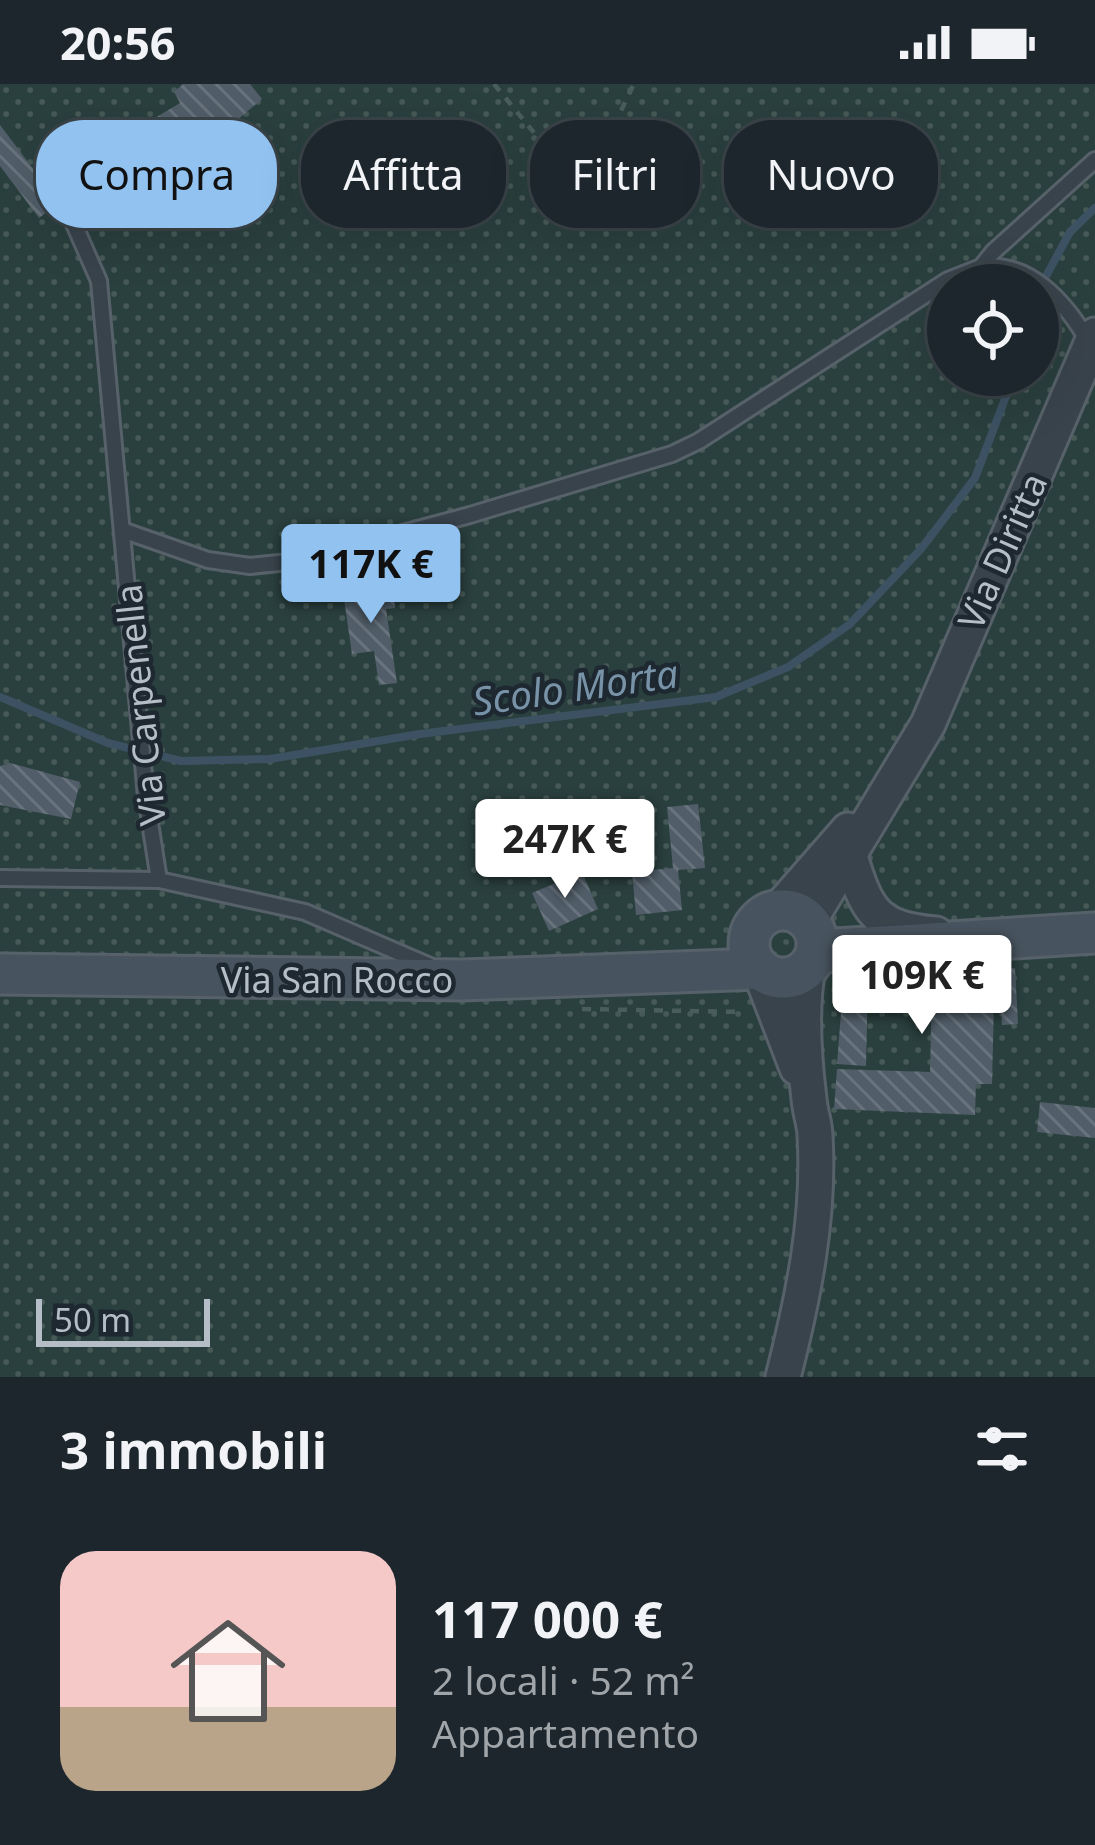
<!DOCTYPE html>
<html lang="it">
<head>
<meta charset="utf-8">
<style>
	:root { --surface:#1c262c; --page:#252e34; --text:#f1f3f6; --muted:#a0a5a9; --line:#3a4348; --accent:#91c2f0 }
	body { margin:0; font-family:"Noto Sans",sans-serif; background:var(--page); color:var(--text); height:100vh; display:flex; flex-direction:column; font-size:45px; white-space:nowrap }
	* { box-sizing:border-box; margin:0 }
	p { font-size:39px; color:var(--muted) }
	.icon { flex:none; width:66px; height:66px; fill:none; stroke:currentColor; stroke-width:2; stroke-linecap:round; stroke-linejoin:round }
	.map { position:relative; height:1293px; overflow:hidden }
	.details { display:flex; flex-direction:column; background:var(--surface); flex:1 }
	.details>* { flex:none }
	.hud { position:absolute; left:36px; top:36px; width:1023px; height:108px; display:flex; gap:24px }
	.buttons { position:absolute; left:927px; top:180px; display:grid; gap:24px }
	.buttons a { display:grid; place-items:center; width:132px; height:132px; border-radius:50%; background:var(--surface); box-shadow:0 12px 48px #0002,0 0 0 3px var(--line); font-size:60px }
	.scale { position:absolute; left:36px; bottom:30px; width:174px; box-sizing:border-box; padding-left:12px; border:6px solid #b5bec7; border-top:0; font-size:33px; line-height:42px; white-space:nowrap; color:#b5bec7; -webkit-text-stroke:9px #1e2831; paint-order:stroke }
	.price { position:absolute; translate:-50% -102px; padding:0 27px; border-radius:12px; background:#fff; color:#222; font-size:39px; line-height:78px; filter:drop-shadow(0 3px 6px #0008) }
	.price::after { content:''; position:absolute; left:50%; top:72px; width:36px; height:27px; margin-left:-18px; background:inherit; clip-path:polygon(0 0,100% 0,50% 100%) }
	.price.active { background:var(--accent); color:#111 }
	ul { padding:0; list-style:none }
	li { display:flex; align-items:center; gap:36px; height:300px; padding:0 60px }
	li+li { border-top:3px solid var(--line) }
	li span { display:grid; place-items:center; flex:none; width:336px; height:240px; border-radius:36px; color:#555 }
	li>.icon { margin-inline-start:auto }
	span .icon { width:144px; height:144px; fill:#fffc; stroke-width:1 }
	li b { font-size:51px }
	h2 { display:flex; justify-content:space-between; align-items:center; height:144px; padding:0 60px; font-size:51px }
	.tag { padding:0 42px; border-radius:48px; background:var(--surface); box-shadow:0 12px 48px #0002,0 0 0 3px var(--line); font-size:42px; line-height:108px }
	.tag.active { background:var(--accent); color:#111 }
	.status { display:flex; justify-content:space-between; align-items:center; height:84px; padding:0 60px; background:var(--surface); direction:ltr }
	.status svg { height:33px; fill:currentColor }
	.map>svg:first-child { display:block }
</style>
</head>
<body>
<div class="status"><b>20:56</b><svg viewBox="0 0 49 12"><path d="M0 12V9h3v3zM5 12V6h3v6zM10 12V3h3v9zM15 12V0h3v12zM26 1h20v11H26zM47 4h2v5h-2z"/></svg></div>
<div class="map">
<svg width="1095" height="1293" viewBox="0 0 1095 1293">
	<defs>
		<pattern id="park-dots" width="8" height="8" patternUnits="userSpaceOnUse" patternTransform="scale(3)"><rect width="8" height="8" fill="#2a403e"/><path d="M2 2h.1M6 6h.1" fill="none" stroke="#475a58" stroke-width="1.8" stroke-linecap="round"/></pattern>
		<pattern id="building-back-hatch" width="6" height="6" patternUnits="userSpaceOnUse" patternTransform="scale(3)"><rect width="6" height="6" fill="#515e69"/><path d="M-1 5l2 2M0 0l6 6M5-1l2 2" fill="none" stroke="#68737d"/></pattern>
	</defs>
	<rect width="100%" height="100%" fill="#25323b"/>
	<path fill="url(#park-dots)" fill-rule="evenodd" d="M0,0h1095v1293h-1095zM948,201h90v90h-90z"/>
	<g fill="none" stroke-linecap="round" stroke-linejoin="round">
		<g stroke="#3c5263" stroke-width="8">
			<path d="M1038,207l32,-59 25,-24"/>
			<path d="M0,613l108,46 73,18 89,-2 150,-25 296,-37 72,-30 62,-43 71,-75 54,-71 39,-103"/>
		</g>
	</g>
	<g fill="url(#building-back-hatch)">
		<path d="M183,0h67l12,15 -53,45 -3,-5 -134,61 -15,-46 58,-25 5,10 60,-36 -6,-11z"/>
		<path d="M0,41l59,78 -20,15 -39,-52z"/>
		<path d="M362,498l2,9 29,-4 2,21 -9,1 11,74 -18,2 -5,-34 -22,3 -10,-69z"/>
		<path d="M10,679l70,19 -9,37 -71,-14v-39z"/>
		<path d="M627,718l8,58 -34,4 -4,-28 -42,6 -4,-30z"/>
		<path d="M698,720l7,64 -27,2 4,40 -46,5 -4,-43 41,-4 -6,-61z"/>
		<path d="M582,788l16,37 -49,22 -17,-38z"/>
		<path d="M995,873l-3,127h-16l-1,31 -141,-6 3,-40 93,3 2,-87 -64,-1 -2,82 -29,-2 8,-102z"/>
		<path d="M1015,884l3,56 -16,1 -3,-55z"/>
		<path d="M1040,1018l55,6v30l-58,-6z"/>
	</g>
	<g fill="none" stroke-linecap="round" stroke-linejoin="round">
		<defs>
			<g id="service">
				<path d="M49,83l50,114 47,516 13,83"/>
				<path d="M981,183c49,-6 85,36 107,74"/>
				<path d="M122,446l86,30 42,6 48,-5 172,-46 202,-61 27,-13 249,-161 33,-13 12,-15 102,-92"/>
				<path d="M0,794l159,2 146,32 125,54"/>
			</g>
			<g id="tertiary">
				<path d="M850,772c17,56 26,73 86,78"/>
				<path d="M778,826l70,-80"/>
				<path d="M809,837l119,-197 167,-389"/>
				<path d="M759,885l38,99"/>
				<path d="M783,1293c20,-78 37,-160 32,-241 0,-12 -5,-24 -6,-37 -5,-41 -9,-90 -1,-130"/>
			</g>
			<g id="secondary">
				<circle cx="783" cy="860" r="34"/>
				<path d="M816,872l19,-7 260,-16"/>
				<path d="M0,890l462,6 297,-11"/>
			</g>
		</defs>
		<use href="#service" stroke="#57616a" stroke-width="20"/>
		<use href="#tertiary" stroke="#57616a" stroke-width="39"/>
		<use href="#secondary" stroke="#57616a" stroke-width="45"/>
		<g stroke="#495d5c" stroke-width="4.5" stroke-dasharray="9 9" stroke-linecap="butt">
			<path d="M494,0l55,67c60,12 61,-22 85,-67"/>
			<path d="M582,925l162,3"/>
		</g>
		<use href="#service" stroke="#39434c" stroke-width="14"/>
		<use href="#tertiary" stroke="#39434c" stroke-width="33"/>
		<use href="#secondary" stroke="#47535e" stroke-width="39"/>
	</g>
	<g text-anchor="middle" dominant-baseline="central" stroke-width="9" stroke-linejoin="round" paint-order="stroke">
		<g font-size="36" fill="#b5bec7" stroke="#1e2831">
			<text transform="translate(1002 467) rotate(-66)">Via Diritta</text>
			<text transform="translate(140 621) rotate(-96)">Via Carpenella</text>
			<text x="337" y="895">Via San Rocco</text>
		</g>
		<g font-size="39" font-style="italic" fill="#7893a8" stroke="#1e2831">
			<text transform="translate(575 602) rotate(-8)">Scolo Morta</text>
		</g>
	</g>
</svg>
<div class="buttons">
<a><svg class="icon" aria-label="locate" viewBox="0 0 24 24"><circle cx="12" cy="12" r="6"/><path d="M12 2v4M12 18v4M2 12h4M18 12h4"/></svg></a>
</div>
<div class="scale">50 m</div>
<b class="price active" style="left:371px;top:542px">117K €</b>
<b class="price" style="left:565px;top:817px">247K €</b>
<b class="price" style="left:922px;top:953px">109K €</b>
<div class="hud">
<a class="tag active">Compra</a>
<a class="tag">Affitta</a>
<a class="tag">Filtri</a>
<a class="tag">Nuovo</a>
</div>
</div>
<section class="details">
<h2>3 immobili<svg class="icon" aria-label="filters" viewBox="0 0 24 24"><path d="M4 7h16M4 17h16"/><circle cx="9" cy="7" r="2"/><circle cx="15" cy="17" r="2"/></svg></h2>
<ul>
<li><span style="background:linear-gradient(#f6c9c9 65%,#b9a48a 0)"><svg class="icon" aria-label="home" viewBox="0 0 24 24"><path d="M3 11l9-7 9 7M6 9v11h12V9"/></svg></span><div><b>117 000 €</b><p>2 locali · 52 m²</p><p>Appartamento</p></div></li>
</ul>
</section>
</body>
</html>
